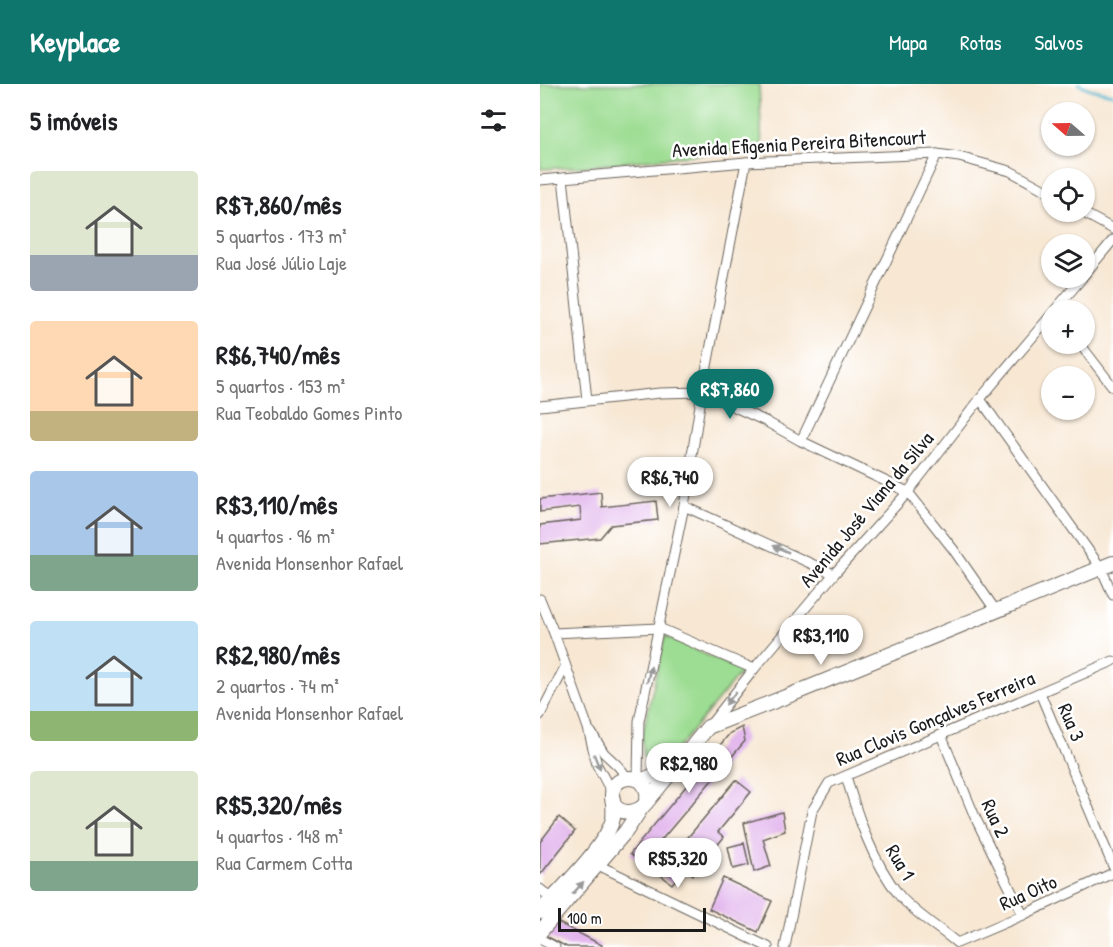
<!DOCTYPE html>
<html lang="pt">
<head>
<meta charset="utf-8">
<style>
	:root { --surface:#fff; --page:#f2f2f2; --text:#202124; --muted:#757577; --accent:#0f766e }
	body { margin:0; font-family:"Patrick Hand",sans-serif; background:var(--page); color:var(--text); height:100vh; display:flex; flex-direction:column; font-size:22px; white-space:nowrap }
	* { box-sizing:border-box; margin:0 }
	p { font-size:20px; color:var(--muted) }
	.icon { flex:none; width:33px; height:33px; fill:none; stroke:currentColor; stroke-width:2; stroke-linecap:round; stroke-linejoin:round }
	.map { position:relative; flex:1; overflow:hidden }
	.drawer { display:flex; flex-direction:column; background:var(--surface); width:540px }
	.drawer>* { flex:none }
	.needle { width:39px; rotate:290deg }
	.fabs { position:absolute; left:501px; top:18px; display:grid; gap:12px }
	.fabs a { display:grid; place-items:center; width:54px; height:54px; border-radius:50%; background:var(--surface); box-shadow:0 2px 4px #0004; font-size:30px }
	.scale { position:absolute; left:18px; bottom:15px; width:148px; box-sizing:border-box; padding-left:6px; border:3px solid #1c1c1c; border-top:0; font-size:16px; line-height:21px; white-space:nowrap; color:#1c1c1c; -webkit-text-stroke:4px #fff; paint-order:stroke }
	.price { position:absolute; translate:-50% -51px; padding:0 14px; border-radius:21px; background:#fff; color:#222; font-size:20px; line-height:39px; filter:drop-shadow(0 2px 3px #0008) }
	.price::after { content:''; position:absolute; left:50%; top:36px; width:18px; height:14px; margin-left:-9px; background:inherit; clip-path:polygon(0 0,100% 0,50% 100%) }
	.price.active { background:var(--accent); color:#fff }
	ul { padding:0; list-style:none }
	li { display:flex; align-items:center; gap:18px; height:150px; padding:0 30px }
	li span { display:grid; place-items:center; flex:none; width:168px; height:120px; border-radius:6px; color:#555 }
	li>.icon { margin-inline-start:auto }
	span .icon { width:72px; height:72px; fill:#fffc; stroke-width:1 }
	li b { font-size:26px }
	h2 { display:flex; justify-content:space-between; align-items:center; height:72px; padding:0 30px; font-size:26px }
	header { display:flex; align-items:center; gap:36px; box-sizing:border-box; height:84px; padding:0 30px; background:var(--accent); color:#fff }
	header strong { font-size:28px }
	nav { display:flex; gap:33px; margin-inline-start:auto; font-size:21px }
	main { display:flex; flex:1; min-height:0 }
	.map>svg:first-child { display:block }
</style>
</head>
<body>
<header>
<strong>Keyplace</strong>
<nav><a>Mapa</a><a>Rotas</a><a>Salvos</a></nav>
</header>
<main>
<section class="drawer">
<h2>5 imóveis<svg class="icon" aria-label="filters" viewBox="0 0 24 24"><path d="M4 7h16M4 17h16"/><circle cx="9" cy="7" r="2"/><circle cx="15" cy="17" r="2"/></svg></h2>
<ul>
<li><span style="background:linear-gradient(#dfe7d0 70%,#9aa5b1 0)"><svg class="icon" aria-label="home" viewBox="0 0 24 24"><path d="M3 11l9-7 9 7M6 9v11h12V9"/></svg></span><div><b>R$7,860/mês</b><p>5 quartos · 173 m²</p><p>Rua José Júlio Laje</p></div></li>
<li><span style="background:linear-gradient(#ffd9b3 75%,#c2b280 0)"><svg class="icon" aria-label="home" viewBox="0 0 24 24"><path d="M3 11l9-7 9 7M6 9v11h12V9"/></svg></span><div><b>R$6,740/mês</b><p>5 quartos · 153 m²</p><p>Rua Teobaldo Gomes Pinto</p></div></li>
<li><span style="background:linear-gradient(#a9c7e8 70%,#7fa58c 0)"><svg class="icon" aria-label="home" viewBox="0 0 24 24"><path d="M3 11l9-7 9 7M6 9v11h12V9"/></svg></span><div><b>R$3,110/mês</b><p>4 quartos · 96 m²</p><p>Avenida Monsenhor Rafael</p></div></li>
<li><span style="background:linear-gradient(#bfe0f5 75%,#8fb573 0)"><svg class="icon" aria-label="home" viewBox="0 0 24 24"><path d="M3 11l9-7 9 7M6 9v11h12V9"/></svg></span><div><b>R$2,980/mês</b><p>2 quartos · 74 m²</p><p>Avenida Monsenhor Rafael</p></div></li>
<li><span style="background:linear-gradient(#dfe7d0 75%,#7fa58c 0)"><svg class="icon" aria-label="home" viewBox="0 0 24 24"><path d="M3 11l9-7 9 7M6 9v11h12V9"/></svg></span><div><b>R$5,320/mês</b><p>4 quartos · 148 m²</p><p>Rua Carmem Cotta</p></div></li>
</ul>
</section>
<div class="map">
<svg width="573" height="863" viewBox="0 0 573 863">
	<rect width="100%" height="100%" fill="#fff"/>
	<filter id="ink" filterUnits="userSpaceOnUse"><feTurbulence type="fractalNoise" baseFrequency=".0167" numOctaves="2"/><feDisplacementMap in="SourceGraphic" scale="12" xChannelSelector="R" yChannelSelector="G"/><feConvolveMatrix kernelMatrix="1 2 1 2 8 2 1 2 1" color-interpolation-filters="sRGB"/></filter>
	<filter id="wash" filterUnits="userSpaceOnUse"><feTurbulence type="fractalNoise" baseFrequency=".008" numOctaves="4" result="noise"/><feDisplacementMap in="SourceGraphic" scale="24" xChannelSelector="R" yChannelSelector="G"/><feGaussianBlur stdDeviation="1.35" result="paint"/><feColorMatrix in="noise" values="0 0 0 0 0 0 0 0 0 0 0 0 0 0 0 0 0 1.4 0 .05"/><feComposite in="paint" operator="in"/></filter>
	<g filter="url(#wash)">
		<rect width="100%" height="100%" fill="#f7e7d3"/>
		<g fill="#9ddd93" stroke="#5c7c58" stroke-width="1.5">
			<path d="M0,0h219l3,64 -183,19 -39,2z"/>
			<path d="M125,552l77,35 -74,89 -10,6 -10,-1 -5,-10 -1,-19z"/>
		</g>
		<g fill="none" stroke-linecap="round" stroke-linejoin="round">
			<path stroke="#50b4cf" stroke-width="3" d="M539,0l11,5 23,5"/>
		</g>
		<g id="blocks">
			<g fill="#dfadeb">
				<path d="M61,408l1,15 54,-6 2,19 -47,5 -11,13 -60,6v-19l41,-5 -1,-13 -40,5v-13z"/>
				<path d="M202,643l3,14 -103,122 -12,-9 100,-121z"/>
				<path d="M196,696l15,12 -33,40 6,5 -31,38 -8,-7 -13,16 -14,-11z"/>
				<path d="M242,728l3,19 -22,8 8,27 -17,6 -10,-49z"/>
				<path d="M19,733l16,14 -35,44v-33z"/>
				<path d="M204,759l5,22 -16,4 -5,-22z"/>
				<path d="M183,794l49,23 -14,31 -49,-23z"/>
				<path d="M15,837l47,24 -1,2h-34l-21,-11z"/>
			</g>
		</g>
	</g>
	<g filter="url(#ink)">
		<use href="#blocks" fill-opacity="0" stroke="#69635c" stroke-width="1.5"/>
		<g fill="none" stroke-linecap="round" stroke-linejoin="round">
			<defs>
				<g id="minor">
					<path d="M23,94l24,222"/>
					<path d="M0,96l206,-18 191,-8 22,3 51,14 42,23"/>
					<path d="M542,128l31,17"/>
					<path d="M544,191l29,-35"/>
					<path d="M515,226l27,-32"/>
					<path d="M540,260l33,43"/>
					<path d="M440,315l121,169 12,27"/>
					<path d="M0,322l120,-13 42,-1 63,29 36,20 107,51 45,57 43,62"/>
					<path d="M261,357l136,-287"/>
					<path d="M144,422l150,68"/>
					<path d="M0,515l14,34 34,95 9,37 15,28"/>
					<path d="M14,549l105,-5 95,41"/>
					<path d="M500,609l73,173"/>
					<path d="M0,631l25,-48"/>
					<path d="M170,641l44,-56 80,-95 74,-82 72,-93 72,-85"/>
					<path d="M51,648l13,21 14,13 9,11"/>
					<path d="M401,651l34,82 48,98"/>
					<path d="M306,692c12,42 26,84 53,119 15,18 40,33 58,48l66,-28 90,-42"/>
					<path d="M98,695l1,-58 45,-215 18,-114 44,-230"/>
					<path d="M58,781l170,82"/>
					<path d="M0,805l12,10"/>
					<path d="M0,855l15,8"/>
					<path d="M245,863l27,-136 17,-28 284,-122"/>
				</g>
				<g id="secondary">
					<path d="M101,697c25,30 -31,45 -29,13 2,-16 18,-19 29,-13l29,-13"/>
					<path d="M106,719l62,-76 85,-33 320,-131"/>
					<path d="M0,828c19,-21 68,-68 73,-94 1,-6 0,-13 0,-19"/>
					<path d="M0,848l86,-101 14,-21"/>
				</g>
			</defs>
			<use href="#minor" stroke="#69635c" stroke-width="11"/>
			<use href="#secondary" stroke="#69635c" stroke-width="16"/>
			<use href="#minor" stroke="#fff" stroke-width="9"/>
			<use href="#secondary" stroke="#fff" stroke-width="14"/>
		</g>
		<defs><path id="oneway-solid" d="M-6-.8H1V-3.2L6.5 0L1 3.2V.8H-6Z" transform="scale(1.5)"/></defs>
		<g fill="#999">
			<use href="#oneway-solid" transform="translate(241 465) rotate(-156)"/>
			<use href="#oneway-solid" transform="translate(109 590) rotate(-78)"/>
			<use href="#oneway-solid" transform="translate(191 614) rotate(128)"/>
			<use href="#oneway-solid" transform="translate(57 678) rotate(68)"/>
			<use href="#oneway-solid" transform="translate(38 804) rotate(-49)"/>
		</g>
	</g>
	<g text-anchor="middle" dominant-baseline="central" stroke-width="5" stroke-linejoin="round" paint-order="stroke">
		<g font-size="20" fill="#1c1c1c" stroke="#fff">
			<text transform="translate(259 59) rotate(-3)">Avenida Efigenia Pereira Bitencourt</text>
			<text transform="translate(326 425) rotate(-50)">Avenida José Viana da Silva</text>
			<text transform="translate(395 634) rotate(-23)">Rua Clovis Gonçalves Ferreira</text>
			<text transform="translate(532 638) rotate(67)">Rua 3</text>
			<text transform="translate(456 734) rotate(65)">Rua 2</text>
			<text transform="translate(361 778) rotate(59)">Rua 1</text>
			<text transform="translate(488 808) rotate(-24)">Rua Oito</text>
		</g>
	</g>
</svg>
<div class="fabs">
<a><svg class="needle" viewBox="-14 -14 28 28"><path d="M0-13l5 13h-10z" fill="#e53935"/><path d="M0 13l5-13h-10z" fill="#757577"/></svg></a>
<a><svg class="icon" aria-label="locate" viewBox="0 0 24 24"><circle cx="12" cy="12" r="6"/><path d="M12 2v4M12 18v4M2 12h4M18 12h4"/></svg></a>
<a><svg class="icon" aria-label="layers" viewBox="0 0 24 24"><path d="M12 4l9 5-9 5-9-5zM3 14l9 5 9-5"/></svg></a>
<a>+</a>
<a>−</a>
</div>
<div class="scale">100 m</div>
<b class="price active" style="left:190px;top:336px">R$7,860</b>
<b class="price" style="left:130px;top:424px">R$6,740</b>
<b class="price" style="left:281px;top:582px">R$3,110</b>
<b class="price" style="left:149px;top:710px">R$2,980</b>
<b class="price" style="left:138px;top:805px">R$5,320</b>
</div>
</main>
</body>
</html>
